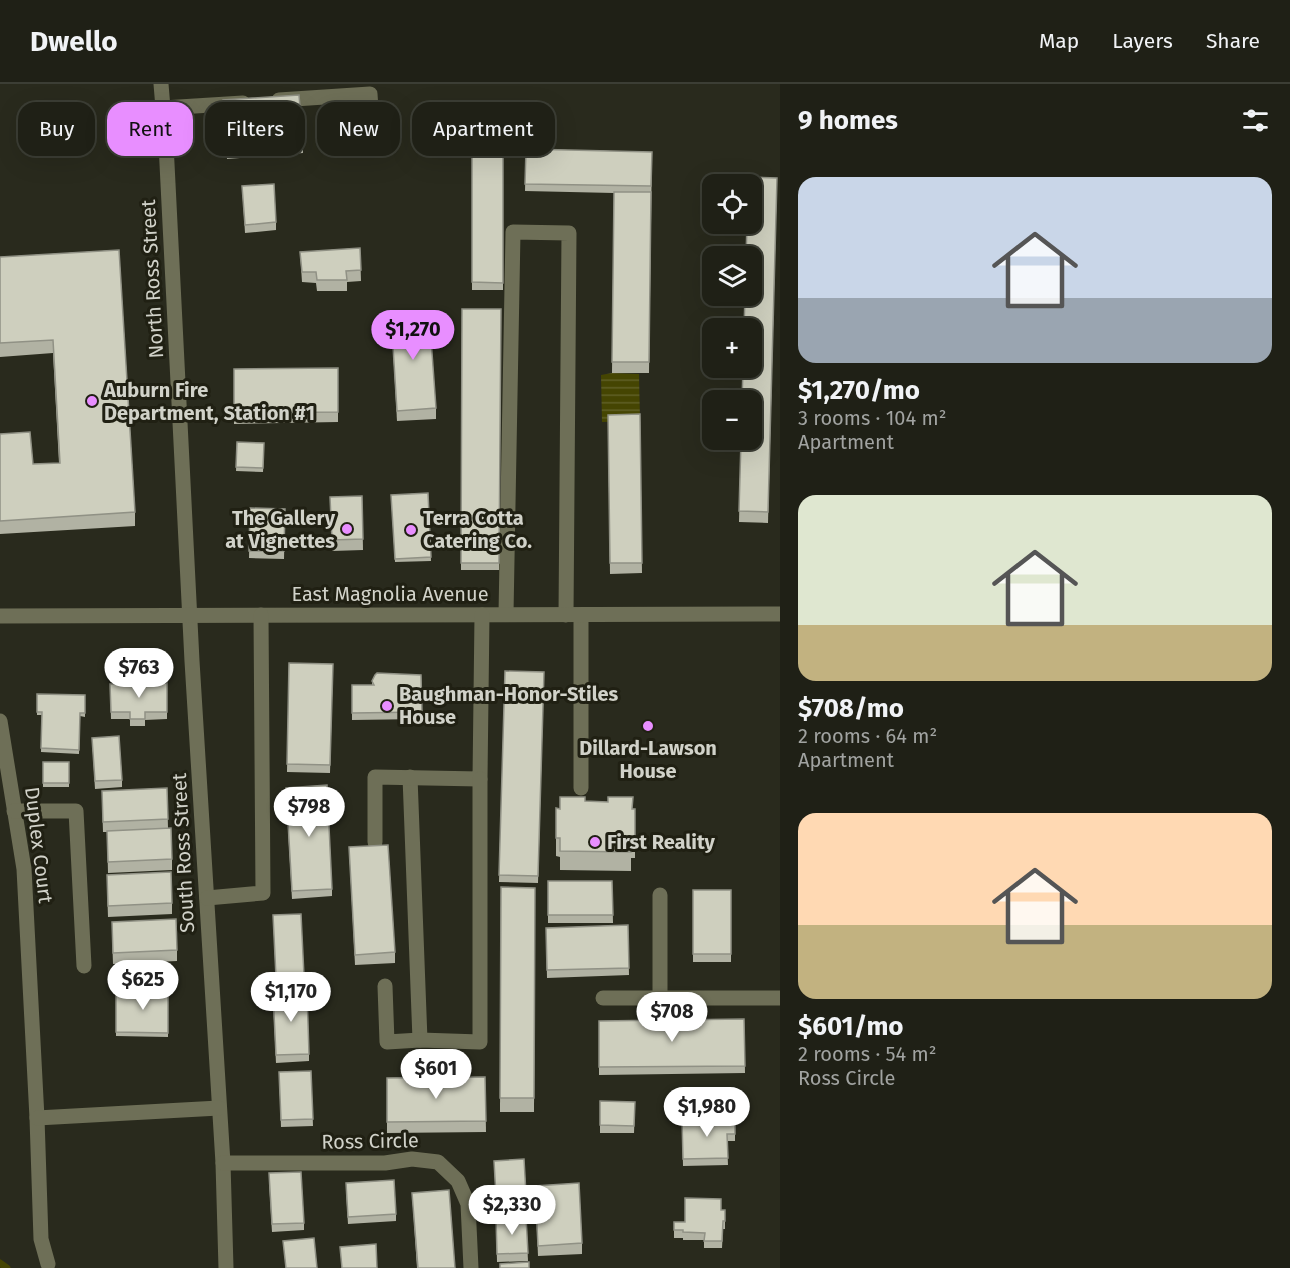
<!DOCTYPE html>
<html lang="en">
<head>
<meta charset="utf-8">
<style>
	:root { --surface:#1f2016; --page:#2c2d23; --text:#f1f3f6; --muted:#a1a3a1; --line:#3c3e35; --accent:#e88eff }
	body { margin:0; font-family:"Fira Sans",sans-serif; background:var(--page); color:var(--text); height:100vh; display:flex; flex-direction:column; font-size:22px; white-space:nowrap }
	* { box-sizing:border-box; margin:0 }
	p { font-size:20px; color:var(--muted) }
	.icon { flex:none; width:33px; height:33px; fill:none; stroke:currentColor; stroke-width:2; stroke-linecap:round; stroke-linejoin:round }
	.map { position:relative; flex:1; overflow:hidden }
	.details { display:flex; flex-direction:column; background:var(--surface); width:510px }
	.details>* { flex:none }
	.hud { position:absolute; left:18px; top:18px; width:570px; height:54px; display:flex; gap:12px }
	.tools { position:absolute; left:702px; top:90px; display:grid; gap:12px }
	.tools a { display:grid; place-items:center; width:60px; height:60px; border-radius:12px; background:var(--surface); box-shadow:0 6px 24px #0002,0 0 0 2px var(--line); font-size:30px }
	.price { position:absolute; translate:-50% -51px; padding:0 14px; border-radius:21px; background:#fff; color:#222; font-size:20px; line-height:39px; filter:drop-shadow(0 2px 3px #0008) }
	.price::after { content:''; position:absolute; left:50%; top:36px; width:18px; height:14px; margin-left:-9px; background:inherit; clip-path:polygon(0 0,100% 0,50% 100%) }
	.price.current { background:var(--accent); color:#111 }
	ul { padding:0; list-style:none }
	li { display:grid; align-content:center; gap:12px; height:318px; padding:0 18px }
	li span { display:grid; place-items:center; height:186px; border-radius:18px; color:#555 }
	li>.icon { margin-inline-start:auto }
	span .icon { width:108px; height:108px; fill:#fffc; stroke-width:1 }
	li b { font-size:26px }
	h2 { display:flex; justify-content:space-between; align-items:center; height:72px; padding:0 18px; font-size:26px }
	.chip { padding:0 21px; border-radius:18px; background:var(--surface); box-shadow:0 6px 24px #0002,0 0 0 2px var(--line); font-size:21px; line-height:54px }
	.chip.current { background:var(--accent); color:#111 }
	header { display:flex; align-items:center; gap:36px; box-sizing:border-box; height:84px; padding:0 30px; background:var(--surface); border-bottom:2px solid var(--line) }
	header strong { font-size:28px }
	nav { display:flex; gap:33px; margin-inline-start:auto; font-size:21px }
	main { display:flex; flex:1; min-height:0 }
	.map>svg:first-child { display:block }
</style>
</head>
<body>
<header>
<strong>Dwello</strong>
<nav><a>Map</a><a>Layers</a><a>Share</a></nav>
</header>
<main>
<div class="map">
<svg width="780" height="1184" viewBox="0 0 780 1184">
	<defs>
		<pattern id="water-rules" width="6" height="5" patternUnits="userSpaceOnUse" patternTransform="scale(1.5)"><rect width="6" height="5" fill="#454502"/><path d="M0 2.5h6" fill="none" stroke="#5f5f26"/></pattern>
	</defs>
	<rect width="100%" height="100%" fill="#292a1d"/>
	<path fill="url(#water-rules)" d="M612,289l27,1 1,47 -38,1 -1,-47z"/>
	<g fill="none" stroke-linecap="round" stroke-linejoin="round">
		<path stroke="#454502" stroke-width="7" d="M0,1179l7,5"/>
		<g stroke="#6e6f57" stroke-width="15">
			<path d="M161,0l5,60 26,517 31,502 3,105"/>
			<path d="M279,16l91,-6 2,29"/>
			<path d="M163,24l80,-5"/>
			<path d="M506,530l7,-382 56,1 -3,382"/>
			<path d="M581,531v173"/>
			<path d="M0,532l780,-2"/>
			<path d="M0,637l24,148 13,249 4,121 7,25"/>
			<path d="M410,693l10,263"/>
			<path d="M14,727h62l8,155"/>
			<path d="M375,758v-65l105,2 2,-164"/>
			<path d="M207,814l56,-5 -2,-278"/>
			<path d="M385,902l2,56 33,-2 60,2v-263"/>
			<path d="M603,914h177"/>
			<path d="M660,914v-103"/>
			<path d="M37,1034l182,-10"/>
			<path d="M223,1079h162l27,-4 26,3 20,19 10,23 3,64"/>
		</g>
	</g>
	<g fill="#b1b2a3">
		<path d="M223,16l80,42v11l-76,6z"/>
		<path d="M526,65l126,3 -3,221h-37l2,-180 -89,-2z"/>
		<rect x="472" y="71" width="31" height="135"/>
		<path d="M777,94l-9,345 -29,-1 2,-82z"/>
		<path d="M242,102l34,36v8l-31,3z"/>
		<path d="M360,164l1,33 -14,1v9h-30l-1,-8 -14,-1 -2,-30z"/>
		<path d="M119,166l16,262v14l-135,8v-100l33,30 26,-1 -6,-110 -53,4v-100z"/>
		<path d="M462,225h39l-2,261h-38z"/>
		<path d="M391,230l45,94v11l-39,2z"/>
		<path d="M338,284v54l-104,2v-55z"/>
		<path d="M640,330l2,159 -32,1 -2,-159z"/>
		<path d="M237,358l27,1 -1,29 -27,-1z"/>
		<path d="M428,409l3,68 -36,1 -4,-67z"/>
		<path d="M362,412l1,54 -31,1 -2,-54z"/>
		<path d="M250,424l35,1 -1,50 -35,-1z"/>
		<path d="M289,579l44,1 -3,109 -43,-1z"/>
		<path d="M505,587l39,1 -6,211 -39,-1z"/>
		<path d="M421,591l1,44 -70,1v-35h20v-4z"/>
		<path d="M167,599v36l-22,1v6h-15v-7h-19l-1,-35z"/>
		<path d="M37,610l48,1v22l-5,-1 -1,38 -38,-2 1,-37h-5z"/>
		<path d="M92,654l30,42v7l-27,2z"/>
		<rect x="43" y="678" width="26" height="25"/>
		<path d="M167,704l1,40 4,31v11l-64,3 -1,-41h-4l-1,-31z"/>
		<path d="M286,711l46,94v7l-40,3z"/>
		<path d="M585,717l50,8v49h-4v13l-71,-1v-13l-4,-1v-18l4,-29z"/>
		<path d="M349,763l46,105v11l-40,2z"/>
		<path d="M548,797h64l1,42h-65z"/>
		<path d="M107,802l65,17v11l-64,3z"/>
		<path d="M501,803l34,1 -1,224h-34z"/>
		<rect x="693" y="806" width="38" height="72"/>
		<path d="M273,831l31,61v7l-28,1z"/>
		<path d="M628,841l1,50 -82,3 -1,-50z"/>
		<path d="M112,849l65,17v11l-64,3z"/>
		<path d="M168,903v50l-52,-1v-43l18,1z"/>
		<path d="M273,917l36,53v7l-33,2z"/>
		<path d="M744,935l1,54 -146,2v-54z"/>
		<path d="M311,987l2,55 -32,1 -2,-55z"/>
		<path d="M485,993l1,55 -99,1v-55z"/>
		<path d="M600,1017l35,1 -1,31h-34z"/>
		<path d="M735,1034v23h-8l1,24 -45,1 -1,-47z"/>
		<path d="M494,1077l32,33v8l-30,1z"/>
		<path d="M269,1097l35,42v7l-32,2z"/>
		<path d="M535,1102l47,57v11l-44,2z"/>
		<path d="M346,1106l50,24v7l-48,3z"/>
		<path d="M412,1109l43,75h-38z"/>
		<path d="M721,1126h4v19h-2l-1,19h-18v-8h-21v-2h-9v-16h11z"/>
		<path d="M526,1133l2,44 -31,1 -1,-44z"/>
	</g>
	<g fill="#cecfbe" stroke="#909185" stroke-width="1.5">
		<path d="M299,11l4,47 -76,6 -4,-48z"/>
		<path d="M526,65l126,3 -1,34 -126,-2z"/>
		<path d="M472,71h31v128l-31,-1z"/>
		<path d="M748,93l29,1 -9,334 -29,-1 2,-71h11v-40h-10l1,-32h9v-40h-8l1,-32h7v-40h-6l1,-32h5v-40h-4z"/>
		<path d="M274,100l2,38 -31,3 -3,-39z"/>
		<path d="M614,108h37l-2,170h-37z"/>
		<path d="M360,164l1,22 -15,1 1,9h-30l-1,-8h-14l-2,-20z"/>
		<path d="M119,166l16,262 -135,9v-87l30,-2 3,32 27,-1 -7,-123 -53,3v-86z"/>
		<path d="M462,225h39l-2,254h-38z"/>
		<path d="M429,227l7,97 -39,3 -6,-97z"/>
		<path d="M338,284v44l-104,1v-44z"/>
		<path d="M640,330l2,149h-32l-2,-148z"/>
		<path d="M237,358l27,1 -1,25 -27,-1z"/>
		<path d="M428,409l3,64 -36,2 -4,-64z"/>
		<path d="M362,412l1,43 -31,1 -2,-43z"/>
		<path d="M250,424l35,1 -1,42h-35z"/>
		<path d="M289,579l44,1 -3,101 -43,-1z"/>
		<path d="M505,587l39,1 -6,204 -39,-1z"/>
		<path d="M377,589l44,2 1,37 -70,1v-28h22l-2,-4 3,-6z"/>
		<path d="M167,599v29h-22v7h-15v-7h-19l-1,-28z"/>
		<path d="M37,610l48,1v18h-5l-1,37 -38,-2 1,-36h-5z"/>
		<path d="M119,652l3,44 -27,1 -3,-43z"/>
		<rect x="43" y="678" width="26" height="21"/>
		<path d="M327,701l5,104 -40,2 -6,-103z"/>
		<path d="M167,704l1,31 -65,3 -1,-31z"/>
		<path d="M560,713h25v4l23,1v-5h25l-1,12h3v30h-4v13l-71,-1v-13h-4v-30l4,1z"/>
		<path d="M171,744l1,31 -64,3 -1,-31z"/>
		<path d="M388,761l7,107 -40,3 -6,-108z"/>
		<path d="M171,788l1,31 -64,3 -1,-31z"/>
		<path d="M548,797h64l1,34h-65z"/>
		<path d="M501,803l34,1 -1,210h-34z"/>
		<rect x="693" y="806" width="38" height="64"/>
		<path d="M301,830l3,62 -28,1 -3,-62z"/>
		<path d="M176,835l1,31 -64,3 -1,-31z"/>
		<path d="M628,841l1,43 -82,2 -1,-42z"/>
		<path d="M134,902l34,1v46l-52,-1v-39l18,1z"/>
		<path d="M307,908l2,62 -33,1 -3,-62z"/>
		<path d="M744,935l1,47 -146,1v-46z"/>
		<path d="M311,987l2,48 -32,1 -2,-48z"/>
		<path d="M485,993l1,44 -99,1v-44z"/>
		<path d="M600,1017l35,1 -1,24 -34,-1z"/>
		<path d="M735,1034v16h-8l1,24 -45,1 -1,-40z"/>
		<path d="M524,1075l2,35 -30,2 -2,-35z"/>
		<path d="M301,1088l3,51 -32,1 -3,-51z"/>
		<path d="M394,1096l2,34 -48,3 -2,-34z"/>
		<path d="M579,1099l3,60 -44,3 -3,-60z"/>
		<path d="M449,1106l6,78h-37l-6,-75z"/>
		<path d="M685,1114l36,1v11h4v11h-2l-1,20h-18l1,-8 -22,-1v-2h-9v-8h11z"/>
		<path d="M526,1133l2,36 -31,1 -1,-36z"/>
		<path d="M314,1154l3,30h-31l-3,-27z"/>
		<path d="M376,1160l1,24h-35l-2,-21z"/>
		<path d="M529,1178v6h-29v-4z"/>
	</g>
	<g fill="#e88eff" stroke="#202013" stroke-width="2">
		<circle cx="92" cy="317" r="6"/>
		<circle cx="347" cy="445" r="6"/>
		<circle cx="411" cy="446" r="6"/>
		<circle cx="387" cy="622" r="6"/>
		<circle cx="648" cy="642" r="6"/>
		<circle cx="595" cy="758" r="6"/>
	</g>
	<g text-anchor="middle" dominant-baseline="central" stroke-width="6" stroke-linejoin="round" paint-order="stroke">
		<g font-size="20" fill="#d1d2c9" stroke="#202013">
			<text transform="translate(152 195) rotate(-93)">North Ross Street</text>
			<text x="390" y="510">East Magnolia Avenue</text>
			<text transform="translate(39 761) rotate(83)">Duplex Court</text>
			<text transform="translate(183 769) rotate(-93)">South Ross Street</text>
			<text transform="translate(370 1057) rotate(-1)">Ross Circle</text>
		</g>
		<g font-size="20" font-weight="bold" fill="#d1d2c9" stroke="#202013" text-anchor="start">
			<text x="104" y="306">Auburn Fire<tspan x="104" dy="23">Department, Station #1</tspan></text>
			<text x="335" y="434" text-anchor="end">The Gallery<tspan x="335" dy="23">at Vignettes</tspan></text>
			<text x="423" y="434">Terra Cotta<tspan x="423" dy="23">Catering Co.</tspan></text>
			<text x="399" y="610">Baughman-Honor-Stiles<tspan x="399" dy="23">House</tspan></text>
			<text x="648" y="664" text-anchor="middle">Dillard-Lawson<tspan x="648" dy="23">House</tspan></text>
			<text x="607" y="758">First Reality</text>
		</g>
	</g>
</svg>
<div class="tools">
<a><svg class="icon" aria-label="locate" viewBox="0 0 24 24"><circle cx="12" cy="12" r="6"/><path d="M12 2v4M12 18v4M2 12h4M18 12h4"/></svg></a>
<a><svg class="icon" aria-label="layers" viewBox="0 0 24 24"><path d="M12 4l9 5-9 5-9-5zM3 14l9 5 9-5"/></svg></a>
<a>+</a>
<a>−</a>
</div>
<b class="price current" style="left:413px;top:277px">$1,270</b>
<b class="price" style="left:139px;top:615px">$763</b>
<b class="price" style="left:309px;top:754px">$798</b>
<b class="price" style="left:143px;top:927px">$625</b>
<b class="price" style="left:291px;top:939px">$1,170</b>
<b class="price" style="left:672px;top:959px">$708</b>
<b class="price" style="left:436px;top:1016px">$601</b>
<b class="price" style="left:707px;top:1054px">$1,980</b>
<b class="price" style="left:512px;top:1152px">$2,330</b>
<div class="hud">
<a class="chip">Buy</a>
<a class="chip current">Rent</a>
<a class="chip">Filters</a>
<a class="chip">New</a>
<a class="chip">Apartment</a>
</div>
</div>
<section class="details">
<h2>9 homes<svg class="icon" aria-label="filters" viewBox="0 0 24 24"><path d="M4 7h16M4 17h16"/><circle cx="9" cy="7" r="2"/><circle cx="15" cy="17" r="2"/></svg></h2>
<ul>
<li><span style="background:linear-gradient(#c9d6e8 65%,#9aa5b1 0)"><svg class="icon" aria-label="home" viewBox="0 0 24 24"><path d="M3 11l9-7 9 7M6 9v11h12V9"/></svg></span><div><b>$1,270/mo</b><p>3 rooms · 104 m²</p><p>Apartment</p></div></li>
<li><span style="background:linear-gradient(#dfe7d0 70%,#c2b280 0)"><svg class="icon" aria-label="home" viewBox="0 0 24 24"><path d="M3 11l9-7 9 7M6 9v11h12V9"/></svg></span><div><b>$708/mo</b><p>2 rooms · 64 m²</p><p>Apartment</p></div></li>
<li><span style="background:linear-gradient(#ffd9b3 60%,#c2b280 0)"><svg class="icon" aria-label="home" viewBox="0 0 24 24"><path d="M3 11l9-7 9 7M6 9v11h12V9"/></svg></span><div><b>$601/mo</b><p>2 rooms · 54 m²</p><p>Ross Circle</p></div></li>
</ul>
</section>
</main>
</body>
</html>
